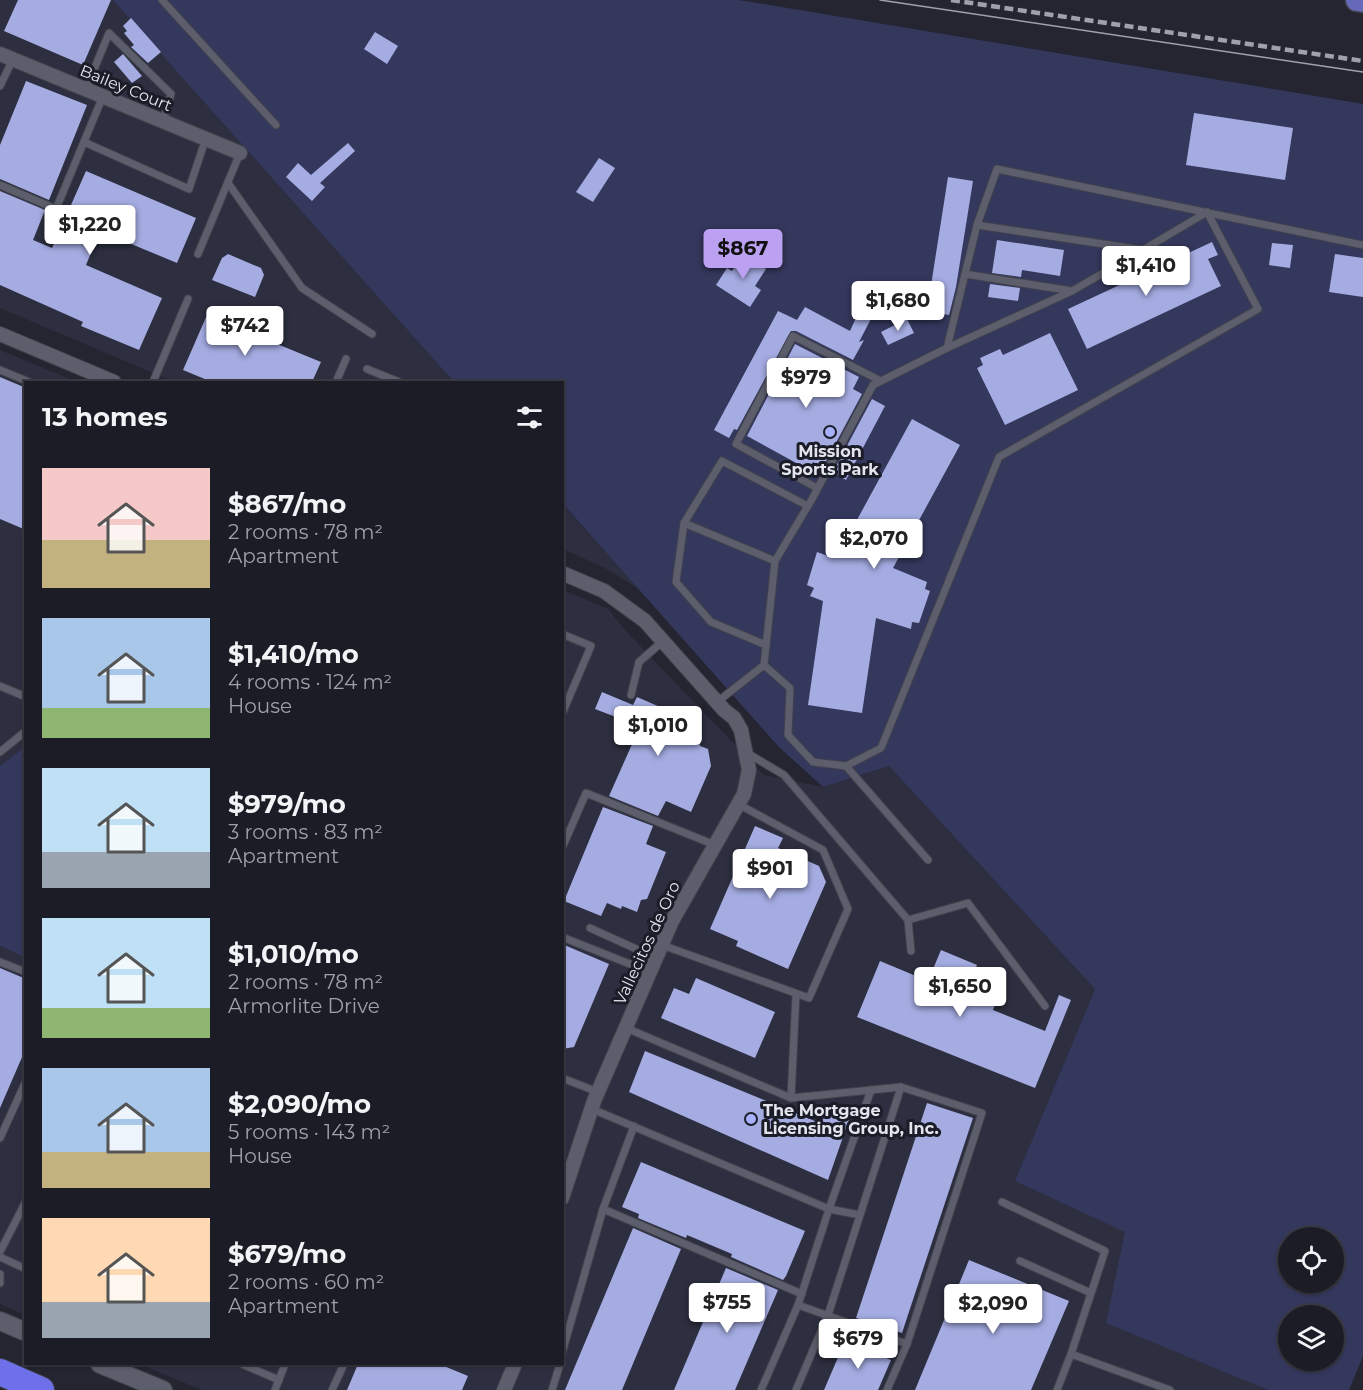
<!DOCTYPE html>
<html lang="en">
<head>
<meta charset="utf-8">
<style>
	:root { --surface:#1b1c25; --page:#24252d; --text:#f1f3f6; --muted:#a0a1a7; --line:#393a42; --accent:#bca0f2 }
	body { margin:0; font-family:Montserrat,sans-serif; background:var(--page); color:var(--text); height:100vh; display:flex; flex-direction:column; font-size:22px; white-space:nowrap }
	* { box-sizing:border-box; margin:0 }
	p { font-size:20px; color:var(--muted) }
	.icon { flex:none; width:33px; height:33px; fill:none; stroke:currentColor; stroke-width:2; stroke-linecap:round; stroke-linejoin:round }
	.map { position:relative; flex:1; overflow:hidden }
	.side { position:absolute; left:24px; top:381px; width:540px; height:984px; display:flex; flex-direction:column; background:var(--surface); border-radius:0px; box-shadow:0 2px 4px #0004,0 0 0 2px var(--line) }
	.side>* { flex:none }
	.fabs { position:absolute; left:1278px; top:1227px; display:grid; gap:12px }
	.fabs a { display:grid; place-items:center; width:66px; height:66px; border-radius:50%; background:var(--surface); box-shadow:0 2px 4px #0004,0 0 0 2px var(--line); font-size:30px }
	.price { position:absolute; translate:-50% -51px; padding:0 14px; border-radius:6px; background:#fff; color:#222; font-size:20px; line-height:39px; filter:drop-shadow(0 2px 3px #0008) }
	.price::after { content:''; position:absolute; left:50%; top:36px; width:18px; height:14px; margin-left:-9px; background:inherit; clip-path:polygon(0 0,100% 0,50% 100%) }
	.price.current { background:var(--accent); color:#111 }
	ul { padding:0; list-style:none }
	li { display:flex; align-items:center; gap:18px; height:150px; padding:0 18px }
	li span { display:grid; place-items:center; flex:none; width:168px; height:120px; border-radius:0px; color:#555 }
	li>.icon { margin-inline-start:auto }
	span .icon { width:72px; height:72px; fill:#fffc; stroke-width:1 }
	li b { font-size:26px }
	h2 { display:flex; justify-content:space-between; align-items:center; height:72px; padding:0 18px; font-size:26px }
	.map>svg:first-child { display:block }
</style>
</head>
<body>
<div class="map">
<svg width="1363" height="1390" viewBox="0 0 1363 1390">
	<rect width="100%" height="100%" fill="#242531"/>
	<g fill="#2d2f40">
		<path d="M0,0h113l341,382h-280l-174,-74z"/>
		<path d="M0,350l77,32h-51l-1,365 -25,19z"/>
		<path d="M562,504l78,86 -35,-22 -42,-19z"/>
		<path d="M563,590l45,19 17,21 139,145 59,12 66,-21 206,223 -80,192 111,51 -19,91 161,67h-1066l-63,-26h423z"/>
		<path d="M0,946l25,11v358l-25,-11z"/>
	</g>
	<g fill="#35385d" fill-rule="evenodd">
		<path d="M113,0h626l624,104v1252l-14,34h-81l-162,-67 19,-91 -110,-51 80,-192 -206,-223 -66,21 -44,-40 -216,-243 -1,-122h-108zM1288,1238h46v44h-46zM1288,1316h46v44h-46z"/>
		<path d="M25,747v210l-25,-11v-180z"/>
	</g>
	<g fill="#a5ace2">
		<path d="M18,0h93l-28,65 -79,-34z"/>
		<path d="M131,18l30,34 -13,11 -17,-16 3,-2 -10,-12 3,-2 -4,-5z"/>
		<path d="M375,32l23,14 -11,18 -23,-15z"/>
		<path d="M123,54l19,22 -10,7 -18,-21z"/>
		<path d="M26,81l61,24 -38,95 -49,-21v-34z"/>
		<path d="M1194,113l99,15 -8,52 -99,-15z"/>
		<path d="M348,143l7,8 -35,32 5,4 -13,14 -26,-24 12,-14 13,12z"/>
		<path d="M599,158l16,10 -22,34 -17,-10z"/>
		<path d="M86,171l110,47 -19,45 -77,-32 -14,34 76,33 -23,52 -58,-24 2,-4 -83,-37v-94l45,19 -12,30 19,8z"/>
		<path d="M948,177l25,4 -17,106 -7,28 -22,-4z"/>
		<path d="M997,240l67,10 -4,26 -38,-6 -1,7 -29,-4z"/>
		<path d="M1212,242l6,13 -10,4 13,27 -134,63 -19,-40z"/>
		<path d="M1272,243l21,2 -3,23 -21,-3z"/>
		<path d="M228,254l33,14 3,7 -9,22 -43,-17 10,-22z"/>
		<path d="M743,254l23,15 -11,17 6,4 -11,17 -34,-22 11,-17 5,3z"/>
		<path d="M1335,254l28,4v39l-34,-5z"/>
		<path d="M990,284l30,4 -2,13 -30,-4z"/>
		<path d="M805,307l45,24 11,-24 13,6 -15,29 5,-2 -11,20 -57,-29h-5l-54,99 -3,-1 -5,9 -15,-8 64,-119 19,9z"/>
		<path d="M207,315l114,47 -9,20h-100l-29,-12z"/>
		<path d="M907,319l7,14 -26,12 -7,-13z"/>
		<path d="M1050,333l28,57 -73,35 -28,-57 6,-3 -3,-7 20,-9 3,6z"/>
		<path d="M795,344l64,33 -6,12 9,5 -39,73 -10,-5 -4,8 -62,-34z"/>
		<path d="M0,377l26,11v142l-26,-11z"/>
		<path d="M872,399l13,7 -39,74 -13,-8z"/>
		<path d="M912,419l48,26 -67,123 34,14 -2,7 5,2 -11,32 -7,-1 -1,7 -35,-11 -14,95 -54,-8 15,-104 -13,-5 4,-8 -7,-3 10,-33 14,5 4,-9 5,3z"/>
		<path d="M602,692l31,13 4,-8 53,23 -2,5 11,5 -2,4 3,12 8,3 3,17 -20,46 -25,-11 -8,15 -49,-20 28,-63 -13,-6 2,-6 -31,-12z"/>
		<path d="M603,807l50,19 -7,18 20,8 -19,47 -6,1 -4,12 -15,-6 -1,3 -14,-6 -6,13 -37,-15z"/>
		<path d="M755,826l28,12 -5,10 41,18 7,16 -38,87 -52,-23 2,-5 -28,-12z"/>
		<path d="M562,944l47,20 -35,83 -12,2z"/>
		<path d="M941,950l36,15 -6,14 29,12 -7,19 52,21 14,-36 12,5 -36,88 -178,-71 23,-56 48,20z"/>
		<path d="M0,968l26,11v69l-26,60z"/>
		<path d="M696,978l79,34 -20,46 -94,-40 13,-30 15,6z"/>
		<path d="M645,1051l177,73 5,-20 24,10 -23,66 -199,-88z"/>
		<path d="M927,1103l46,15 -71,215 -46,-15z"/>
		<path d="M641,1162l164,69 -19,45 -3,4 -52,-23 1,-3 -45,-19 -1,3 -48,-20 1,-4 -17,-7z"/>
		<path d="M633,1228l48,21 -59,141h-57z"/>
		<path d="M969,1260l100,41 -38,89h-116z"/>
		<path d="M726,1268l52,22 -43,100h-61z"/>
		<path d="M845,1341l46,19 -13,30h-54z"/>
		<path d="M358,1364h81l29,12 -6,14h-115z"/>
	</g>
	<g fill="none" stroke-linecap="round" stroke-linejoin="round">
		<defs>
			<g id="service">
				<path d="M162,0l114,125"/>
				<path d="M0,86l13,-27"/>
				<path d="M86,89l23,-56 62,61 -8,27"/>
				<path d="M84,142l105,47 17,-51"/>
				<path d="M228,183l74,105 70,46"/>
				<path d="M0,185l56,24 47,-113"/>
				<path d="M1207,212l-64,38 -166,-25 20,-56 366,76"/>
				<path d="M977,225l-12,49 107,17 71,-41"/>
				<path d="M198,254l42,-101"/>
				<path d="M965,274l-18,74 125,-57"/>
				<path d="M367,369l32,13"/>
				<path d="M0,370l29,12"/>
				<path d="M153,382l35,-83"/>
				<path d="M336,382l10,-23"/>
				<path d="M817,488l-81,-44 57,-108 88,45"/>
				<path d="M684,523l91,38"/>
				<path d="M562,634l29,12 -29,68"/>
				<path d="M766,645l-55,-23 -35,-40 8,-59 38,-62 86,45"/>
				<path d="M764,665l26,23 -2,47 25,27 33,4 35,-18 118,-291 259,-148 -51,-97"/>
				<path d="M0,686l26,11"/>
				<path d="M631,695l8,-33 24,-21"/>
				<path d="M717,702l47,-37 11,-104 37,-62 61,-114 74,-37"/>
				<path d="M0,752l26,-21"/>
				<path d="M747,753l37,22 124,145 60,-17 77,103"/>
				<path d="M846,766l82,94"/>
				<path d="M562,848l24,-55 129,52"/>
				<path d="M908,920l3,31"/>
				<path d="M590,928l66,30"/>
				<path d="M562,937l88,35"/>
				<path d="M662,945l147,53 39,-89 -25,-59 -85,-46"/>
				<path d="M0,962l26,10"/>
				<path d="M626,1028l165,70 110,-11 81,26 -75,231 -20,46"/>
				<path d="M562,1078l36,14"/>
				<path d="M791,1098l5,-104"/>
				<path d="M592,1109l237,100 -31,96 -37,85"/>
				<path d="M634,1126l-31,83 199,85"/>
				<path d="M0,1138l26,-57"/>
				<path d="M1002,1202l103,49 -34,103 99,36"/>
				<path d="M860,1215l-31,-6 42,-119"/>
				<path d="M0,1252l26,-51"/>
				<path d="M0,1257l26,12"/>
				<path d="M1020,1261l71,32"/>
				<path d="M0,1274v9"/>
				<path d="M798,1305l109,39"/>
				<path d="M562,1353l41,-144"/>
				<path d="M242,1364l37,16"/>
				<path d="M275,1390l10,-26"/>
				<path d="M332,1390l12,-26"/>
				<path d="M552,1390l8,-26"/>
				<path d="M796,1390l32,-75 73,-228"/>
				<path d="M1057,1390l14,-36"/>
			</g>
			<g id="minor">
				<path d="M0,54l240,99"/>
				<path d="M0,334l114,48"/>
				<path d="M562,573l42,18 41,30 79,89 10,8 7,12 8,40 -5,24 -72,127 -78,180 -32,97"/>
				<path d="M504,1390l11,-26"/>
			</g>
			<g id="tertiary">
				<path d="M0,1321l26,11"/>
				<path d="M100,1364l63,26"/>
			</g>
			<path id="primary" d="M1357,0l6,1"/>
			<path id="motorway" d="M0,1372l41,18"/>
		</defs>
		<use href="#service" stroke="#40424c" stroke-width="9"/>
		<use href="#minor" stroke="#40424c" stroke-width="16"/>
		<use href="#tertiary" stroke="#40424c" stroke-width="20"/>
		<use href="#primary" stroke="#40424c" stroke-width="25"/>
		<use href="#motorway" stroke="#40424c" stroke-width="28"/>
		<use href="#service" stroke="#5c5e6b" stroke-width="7"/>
		<use href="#minor" stroke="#5c5e6b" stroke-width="14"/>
		<use href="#tertiary" stroke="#5c5e6b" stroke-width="18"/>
		<use href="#primary" stroke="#6669b7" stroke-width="22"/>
		<use href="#motorway" stroke="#6d70e9" stroke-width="26"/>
		<path stroke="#a0a2ab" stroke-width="1.5" d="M880,0l483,72"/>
		<path stroke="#a0a2ab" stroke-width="4.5" stroke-dasharray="9 4.5" stroke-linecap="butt" d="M951,0l412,61"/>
	</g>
	<g fill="#a8b0fc" stroke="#1a1c27" stroke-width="2">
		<circle cx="830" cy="432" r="6"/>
		<circle cx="751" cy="1119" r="6"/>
	</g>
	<g text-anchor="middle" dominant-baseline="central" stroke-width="6" stroke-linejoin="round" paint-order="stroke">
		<g font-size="16" fill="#e3e5ed" stroke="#1a1c27">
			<text transform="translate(126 88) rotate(22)">Bailey Court</text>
			<text transform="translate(647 943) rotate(-65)">Vallecitos de Oro</text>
		</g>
		<g font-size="16" font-weight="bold" fill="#e3e5ed" stroke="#1a1c27">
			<text x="830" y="451">Mission<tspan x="830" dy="18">Sports Park</tspan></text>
			<text x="763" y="1110" text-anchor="start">The Mortgage<tspan x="763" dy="18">Licensing Group, Inc.</tspan></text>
		</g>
	</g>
</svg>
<div class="fabs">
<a><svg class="icon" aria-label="locate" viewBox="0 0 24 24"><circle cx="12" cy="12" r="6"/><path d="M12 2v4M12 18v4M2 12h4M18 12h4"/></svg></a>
<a><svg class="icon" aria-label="layers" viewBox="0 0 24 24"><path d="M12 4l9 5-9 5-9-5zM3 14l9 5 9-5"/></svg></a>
</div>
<b class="price" style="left:90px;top:256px">$1,220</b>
<b class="price current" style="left:743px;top:280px">$867</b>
<b class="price" style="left:1146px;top:297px">$1,410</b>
<b class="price" style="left:898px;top:332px">$1,680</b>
<b class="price" style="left:245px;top:357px">$742</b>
<b class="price" style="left:806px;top:409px">$979</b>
<b class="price" style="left:874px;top:570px">$2,070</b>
<b class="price" style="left:658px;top:757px">$1,010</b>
<b class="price" style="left:770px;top:900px">$901</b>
<b class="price" style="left:960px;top:1018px">$1,650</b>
<b class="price" style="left:727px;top:1334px">$755</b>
<b class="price" style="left:993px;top:1335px">$2,090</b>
<b class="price" style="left:858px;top:1370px">$679</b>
<section class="side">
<h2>13 homes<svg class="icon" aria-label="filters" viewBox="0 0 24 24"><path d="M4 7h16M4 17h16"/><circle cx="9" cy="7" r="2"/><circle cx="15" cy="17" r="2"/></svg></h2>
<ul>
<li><span style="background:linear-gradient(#f6c9c9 60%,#c2b280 0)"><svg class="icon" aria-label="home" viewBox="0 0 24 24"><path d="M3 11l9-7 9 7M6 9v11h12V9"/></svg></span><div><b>$867/mo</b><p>2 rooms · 78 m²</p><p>Apartment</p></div></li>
<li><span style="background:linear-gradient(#a9c7e8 75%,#8fb573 0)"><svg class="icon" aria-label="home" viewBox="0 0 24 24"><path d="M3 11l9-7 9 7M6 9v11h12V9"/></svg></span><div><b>$1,410/mo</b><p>4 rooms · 124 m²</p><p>House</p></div></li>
<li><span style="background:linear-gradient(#bfe0f5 70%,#9aa5b1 0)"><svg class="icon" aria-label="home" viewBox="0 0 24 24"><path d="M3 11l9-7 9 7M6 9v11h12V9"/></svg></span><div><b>$979/mo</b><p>3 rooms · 83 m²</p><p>Apartment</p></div></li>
<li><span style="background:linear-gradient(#bfe0f5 75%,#8fb573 0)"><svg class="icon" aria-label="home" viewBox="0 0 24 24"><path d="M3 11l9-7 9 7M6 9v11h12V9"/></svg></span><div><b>$1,010/mo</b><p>2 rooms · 78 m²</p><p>Armorlite Drive</p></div></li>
<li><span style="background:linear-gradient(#a9c7e8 70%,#c2b280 0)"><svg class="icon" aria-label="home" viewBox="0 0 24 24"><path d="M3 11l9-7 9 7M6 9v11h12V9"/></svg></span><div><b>$2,090/mo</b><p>5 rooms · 143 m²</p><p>House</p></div></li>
<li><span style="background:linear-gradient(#ffd9b3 70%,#9aa5b1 0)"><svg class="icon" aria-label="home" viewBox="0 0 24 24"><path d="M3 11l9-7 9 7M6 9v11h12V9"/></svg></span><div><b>$679/mo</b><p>2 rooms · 60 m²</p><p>Apartment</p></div></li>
</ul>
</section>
</div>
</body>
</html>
